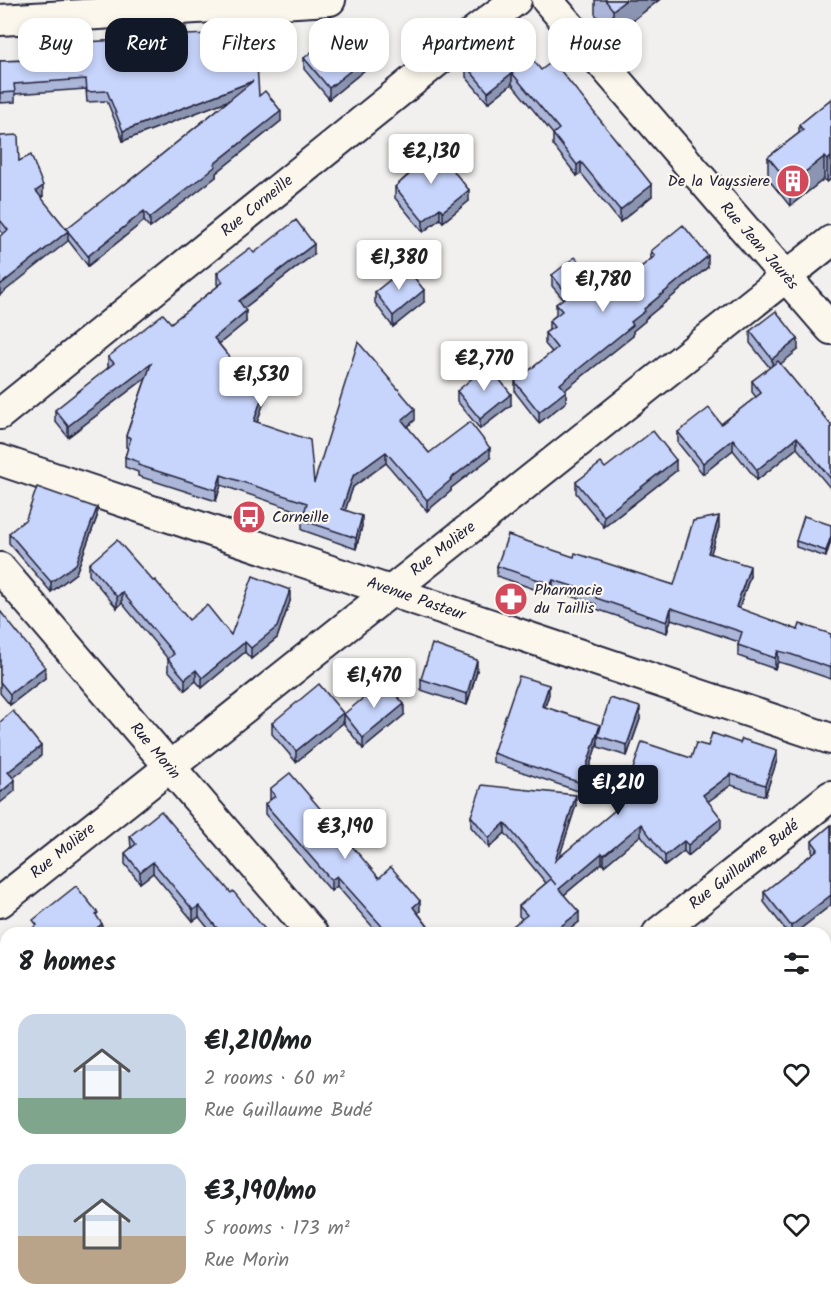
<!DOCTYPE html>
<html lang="en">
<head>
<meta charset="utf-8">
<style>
	:root { --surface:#fff; --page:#f2f2f2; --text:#202124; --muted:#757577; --accent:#111827 }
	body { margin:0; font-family:Kalam,sans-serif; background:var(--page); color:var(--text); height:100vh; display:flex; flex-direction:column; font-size:22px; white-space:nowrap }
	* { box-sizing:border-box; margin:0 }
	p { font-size:20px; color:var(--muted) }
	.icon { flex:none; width:33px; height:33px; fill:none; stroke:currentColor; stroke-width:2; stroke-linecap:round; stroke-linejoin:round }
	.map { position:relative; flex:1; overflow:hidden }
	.drawer { position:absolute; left:0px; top:927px; width:831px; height:384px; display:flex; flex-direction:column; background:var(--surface); border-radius:18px 18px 0 0; box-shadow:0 3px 9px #0003 }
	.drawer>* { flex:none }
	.guide { position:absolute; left:18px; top:18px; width:795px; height:54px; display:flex; gap:12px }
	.price { position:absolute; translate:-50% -51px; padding:0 14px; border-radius:6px; background:#fff; color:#222; font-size:20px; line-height:39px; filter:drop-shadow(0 2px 3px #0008) }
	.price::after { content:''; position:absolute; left:50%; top:36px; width:18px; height:14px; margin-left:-9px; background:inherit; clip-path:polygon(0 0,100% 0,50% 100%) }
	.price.active { background:var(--accent); color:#fff }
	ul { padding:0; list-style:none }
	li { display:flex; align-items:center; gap:18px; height:150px; padding:0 18px }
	li span { display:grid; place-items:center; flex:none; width:168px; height:120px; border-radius:18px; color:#555 }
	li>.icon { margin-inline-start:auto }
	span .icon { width:72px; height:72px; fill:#fffc; stroke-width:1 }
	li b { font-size:26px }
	h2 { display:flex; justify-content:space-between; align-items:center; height:72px; padding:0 18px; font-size:26px }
	.pill { padding:0 21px; border-radius:18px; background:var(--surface); box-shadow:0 3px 9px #0003; font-size:21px; line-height:54px }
	.pill.active { background:var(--accent); color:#fff }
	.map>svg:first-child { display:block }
</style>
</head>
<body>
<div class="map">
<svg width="831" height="1311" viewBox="0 0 831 1311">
	<rect width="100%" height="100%" fill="#f1f0ef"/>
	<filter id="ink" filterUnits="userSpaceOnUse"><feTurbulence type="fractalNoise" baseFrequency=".0167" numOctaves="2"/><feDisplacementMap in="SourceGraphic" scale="12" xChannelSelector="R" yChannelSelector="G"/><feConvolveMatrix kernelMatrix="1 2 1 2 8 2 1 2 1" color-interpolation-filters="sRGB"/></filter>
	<g filter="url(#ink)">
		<path fill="#e4e8f3" d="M440,1305h191l5,6h-192z"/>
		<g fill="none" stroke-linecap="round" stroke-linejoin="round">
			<defs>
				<g id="minor">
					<path d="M547,0l284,329"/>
					<path d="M0,20l330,-20"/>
					<path d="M0,414l462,-373 54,-41"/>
					<path d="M0,460l831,279"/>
					<path d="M0,568l312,365"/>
					<path d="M0,902l831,-661"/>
					<path d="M658,933l173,-137"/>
					<path d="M631,1305l5,6"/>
					<path d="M183,1311l8,-6"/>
				</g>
			</defs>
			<use href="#minor" stroke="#22223b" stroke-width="34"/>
			<use href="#minor" stroke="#fbf7ec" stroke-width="30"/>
		</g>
		<g fill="#abb6d8" stroke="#22223b" stroke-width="1.5">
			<path d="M595,0h64l-46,36 -18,-22z"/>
			<path d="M187,35l72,61 22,25 -65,52v4l-66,51 -6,-7 -56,45 -20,-26 -65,-6 -3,-4v-94l19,25 24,35 -2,2 25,31 58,-44 105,-85 -106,41 -16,-40 -20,1 -1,-13 -71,5v8l-15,1v-42l30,-1v-11l54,-2 72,-9z"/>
			<path d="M304,58l62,11 -37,30 -25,-30z"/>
			<path d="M466,66l75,4 111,126 -32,26 -39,-49 -4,3 -24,-31v-11l-41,-50 -24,19 -22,-26z"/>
			<path d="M831,99v80l-4,3 -3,-3 -34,27 -22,-27v-22l31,-24v-8z"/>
			<path d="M408,169l61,32 -26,21 -3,-3 -17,13 -28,-34v-11l13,-12z"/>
			<path d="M651,251l57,16 -63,52v2l-12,10v5l-68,54 1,12 -27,21 -24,-31v-10l37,-30 -7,-8v-11l4,-3v-9l7,-6v-11l7,-5 -11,-13v-11l54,20 45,-36z"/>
			<path d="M254,253l60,1 -70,54 2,14 -27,22 29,36 21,7 -12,35 57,61 101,-63 -8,7 22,26 61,5 -39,30v3l-24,20 -41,-48 -33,24 -8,23 17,16 -6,23 -54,-19v-10l2,-7 -83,-28 -5,16 -78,-25v-4l-13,-5v-10l3,-9 -2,-1v-11l20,-58 -78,59 -13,-16v-11l53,-42v-11l63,-34 47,-37 -1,-2v-11z"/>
			<path d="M375,292l49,10 -31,25 -18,-24z"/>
			<path d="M750,331l48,19 -18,14 51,61v64l-34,-41 -40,32 -24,-30 -30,24 -25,-31v-11l43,-8 35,-27 -4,-5v-11l18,-13 -20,-25z"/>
			<path d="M457,391l54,14 -31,24 -23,-28z"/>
			<path d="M605,468l71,3 -72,56 -28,-34v-11z"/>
			<path d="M97,517l-21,56 -25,19 -42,-49v-10z"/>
			<path d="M831,525l-5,32 -30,-10v-6z"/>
			<path d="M719,527l-9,27 40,22 -11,33 59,21 33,4v45l-41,-14 -12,-3 -3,7 -37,-13v-11l1,-3 -68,-23 -4,14 -71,-24v-5l-43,-14 -2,5 -54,-19v-10l77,-9 100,28z"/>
			<path d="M89,564l64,17 36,39 42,15 59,-34 -13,37 -26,21 -6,-7 -43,36 -6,-7 -11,9 -17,-20v-11l-46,-56 -5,5 -28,-33z"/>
			<path d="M0,611l45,67 -35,27 -10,-12z"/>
			<path d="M477,671l-10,34 -46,-15v-11z"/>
			<path d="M549,694l-4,13 55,22 40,-10 -13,37 -29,-9v-6l-17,51 -88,-30v-9z"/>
			<path d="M344,714l60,1 -41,34 -19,-25z"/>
			<path d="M272,723h71l-47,39 -24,-28z"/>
			<path d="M708,746l69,14 -12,36 -34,-11 -23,16 13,27 -33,28 -4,-5 -19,15 -24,-31 -37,31 -2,-3 -38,32 15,27 -14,11h-61l18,-14 -3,-3v-10l27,-23 -41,-50 -16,15 -18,-21v-11l105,-11 -17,52z"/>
			<path d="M270,789l150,122 -2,2 15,20h-55l-41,-47 -6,5 -66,-77v-10l5,-4z"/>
			<path d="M831,825v80l-36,28h-7l-24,-31v-10l49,-39 -1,-2v-10z"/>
			<path d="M130,836l101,57 37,40h-56l-13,-16 -6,4 -40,-48 -13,10 -15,-19v-11l6,-5z"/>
			<path d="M6,948v50l-6,-8v-37z"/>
			<path d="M6,1016l-2,47 -4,-5v-37z"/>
			<path d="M831,1203v62l-6,-6v-51z"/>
			<path d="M36,1305h85l-7,6h-85z"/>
			<path d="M321,1305h11l-6,6z"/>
			<path d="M695,1305h75l6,6h-76z"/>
		</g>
		<g fill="#8b94b0" stroke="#22223b" stroke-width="1.5">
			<path d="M626,0h33l-46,36v-26z"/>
			<path d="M366,58v11l-37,30v-11z"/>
			<path d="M512,73v11l-24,19v-11z"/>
			<path d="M253,81v10l-130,50v-10z"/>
			<path d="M281,111v10l-65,52v4l-66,51v-10l64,-54z"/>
			<path d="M824,157v22l-34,27v-22z"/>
			<path d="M831,157v22l-4,3v-22z"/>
			<path d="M581,162v11l-4,3v-11z"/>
			<path d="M652,185v11l-32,26v-12z"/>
			<path d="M43,186v10l-7,5v-10z"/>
			<path d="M469,190v11l-26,21v-11z"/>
			<path d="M440,208v11l-17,13v-11z"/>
			<path d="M144,211v10l-56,45v-10z"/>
			<path d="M68,231v10l-68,54v-10z"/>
			<path d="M314,244v10l-75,58v-11z"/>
			<path d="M708,256v11l-63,52v2l-12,10v5l-73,58v-10l71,-62 13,-13z"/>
			<path d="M424,290v12l-31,25v-11z"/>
			<path d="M246,311v11l-32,26v-10z"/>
			<path d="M798,339v11l-26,21v-12z"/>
			<path d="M151,364v10l-83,63v-11z"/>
			<path d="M269,376v11l-15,45v-11z"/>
			<path d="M566,391v11l-27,21v-11z"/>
			<path d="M511,394v11l-31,24v-10z"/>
			<path d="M415,409v11l-13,11v-11z"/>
			<path d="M797,437v11l-40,32v-10z"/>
			<path d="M733,439v11l-30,24v-11z"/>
			<path d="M490,448v10l-39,30v3l-24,20v-11l23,-21z"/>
			<path d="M386,452v11l-33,24 -11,33v-11l11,-33z"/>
			<path d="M676,460v11l-72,56v-11z"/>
			<path d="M221,475v10l-5,16v-11z"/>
			<path d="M97,508v9l-21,56 -25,19v-10z"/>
			<path d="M362,516v10l-6,23v-11z"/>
			<path d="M719,516v11l-11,36v-10z"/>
			<path d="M831,536v5l-5,16v-6z"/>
			<path d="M750,566v10l-14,42v-11z"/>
			<path d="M553,580v10l-2,5v-11z"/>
			<path d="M290,590v11l-13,37 -26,21v-11z"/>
			<path d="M122,592v11l-5,5v-11z"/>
			<path d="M671,608v11l-4,14v-11z"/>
			<path d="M245,642v10l-43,36v-10z"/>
			<path d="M778,651v11l-3,7v-11z"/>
			<path d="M477,660v11l-10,34v-11z"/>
			<path d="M45,667v11l-35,27v-11z"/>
			<path d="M196,670v11l-11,9v-11z"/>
			<path d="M549,685v9l-7,21v-9z"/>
			<path d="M404,704v11l-41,34v-11z"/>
			<path d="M640,707v12l-13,37v-11z"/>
			<path d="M343,713v10l-47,39v-11z"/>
			<path d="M600,725v9l-2,2v5l-17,51v-9z"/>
			<path d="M41,746v10l-33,26v-10z"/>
			<path d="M777,750v10l-12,36v-11z"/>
			<path d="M731,774v11l-28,20v-10z"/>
			<path d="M15,780v11l-15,12v-10z"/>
			<path d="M576,795v10l-21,66v-10z"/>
			<path d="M721,818v10l-33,28v-11z"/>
			<path d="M505,823v10l-16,15v-10z"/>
			<path d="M641,824v11l-37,31v-11z"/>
			<path d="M684,841v10l-19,15v-10z"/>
			<path d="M602,853v10l-43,36v-10z"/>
			<path d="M153,862v11l-13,10v-11z"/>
			<path d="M337,876v10l-6,5v-11z"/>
			<path d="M831,895v10l-36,28h-4v-7z"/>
			<path d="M420,901v10l-7,6v-10z"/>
			<path d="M199,906v11l-6,4v-11z"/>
			<path d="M579,912v10l-14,11h-13z"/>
			<path d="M102,924v9h-12z"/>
			<path d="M831,1073v10l-6,6v-11z"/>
			<path d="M6,1184v9l-6,5v-9z"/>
			<path d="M91,1305h6v6h-14z"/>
			<path d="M107,1305h14l-7,6h-11v-3z"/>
			<path d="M298,1305h14l-8,6h-13z"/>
			<path d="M326,1305h6l-6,6z"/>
		</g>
		<g fill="#c7d4fb" stroke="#22223b" stroke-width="1.5">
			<path d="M605,0h21l-13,10z"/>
			<path d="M186,27l1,8 68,-3 4,64 6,-5 16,20 -67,53 2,2 -66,52 -6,-7 -56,45 -22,-27 57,-45 1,1 129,-104 -130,50 -16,-40 -20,1 -1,-13 -72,5 1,8 -15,1v-32l31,-1 -1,-11 54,-2v-5l72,-4 -1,-3h8v-6z"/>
			<path d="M341,28l25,30 -37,30 -25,-30z"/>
			<path d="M510,31l31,39 12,-9 99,124 -32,25 -39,-48 -4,3 -24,-31 6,-5 -47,-56 -24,19 -22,-26z"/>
			<path d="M831,99v58l-4,3 -3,-3 -34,27 -22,-27 35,-27 -4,-5z"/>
			<path d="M18,135l1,26 12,-6 12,31 -7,5 32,40 -68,54v-49l8,-6 -8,-10v-84z"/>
			<path d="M434,147l35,43 -26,21 -3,-3 -17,13 -28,-34 17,-15 -4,-3z"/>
			<path d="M296,220l18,24 -75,57 7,10 -32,27 34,42 21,-4 -15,45 56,19 4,43 44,-141 57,67 -13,11 27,33 41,-31 20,26 -40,31 1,1 -24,20 -41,-48 -33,24 -11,33 20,7 -6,22 -54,-18 5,-17 -86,-28 -5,15 -78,-25 1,-3 -14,-5 6,-19 -5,-2 25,-72 -83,62 -13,-16 59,-47 -6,-6 55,-43 8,9 52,-41 -6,-9 33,-25 4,5z"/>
			<path d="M683,225l25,31 -64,53 1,2 -14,11 2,3 -73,59 6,7 -27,21 -24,-30 42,-34 -12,-15 9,-6 -5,-6 13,-10 -6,-7 12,-9 -16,-20 23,-18 31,38 49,-39 -4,-5z"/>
			<path d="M406,267l18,23 -31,26 -18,-24z"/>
			<path d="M776,311l22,28 -26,20 -22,-28z"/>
			<path d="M778,361l53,64v54l-34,-42 -40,33 -24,-31 -30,24 -25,-31 31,-24 12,16 40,-31 -9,-12z"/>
			<path d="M488,365l23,29 -31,25 -23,-28z"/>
			<path d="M653,431l23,29 -72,56 -28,-34 25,-19 4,5z"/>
			<path d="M37,487l60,21 -21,56 -25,18 -42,-49 17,-14z"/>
			<path d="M719,516l-11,37 42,13 -14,41 62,23 2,-6 31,10v34l-41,-14 -12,-3 -3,7 -37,-13 4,-13 -71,-24 -4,14 -71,-24 1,-4 -44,-14 -2,4 -54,-18 11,-31 66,22 1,-4 99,32 19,-64z"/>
			<path d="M804,516l27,9v11l-5,15 -30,-10z"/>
			<path d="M117,540l36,41 2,-1 34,40 18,-15 24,30 22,-59 37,14 -13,37 -26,21 -6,-6 -43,36 -6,-8 -11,9 -17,-20 6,-5 -52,-62 -5,5 -28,-33z"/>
			<path d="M0,611l45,56 -35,27 -10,-12z"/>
			<path d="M432,644l45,16 -10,34 -46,-15z"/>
			<path d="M519,676l30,9 -7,21 58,19 -19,58 -88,-30z"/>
			<path d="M384,681l20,23 -41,34 -19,-24z"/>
			<path d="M319,684l24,29 -47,38 -24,-28z"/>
			<path d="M610,698l30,9 -13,38 -29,-9z"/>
			<path d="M13,711l28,35 -33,26 7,8 -15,13v-71z"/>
			<path d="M712,733l28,10 2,-4 35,11 -12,35 -34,-11 -28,21 18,23 -33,27 -4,-4 -19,15 -24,-32 -37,31 -2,-2 -43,36 20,23 -27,21h-48l23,-18 -8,-9 32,-27 5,6 -51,-62 -16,15 -18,-22 11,-31 94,10 -21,66 66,-56 21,-63 49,16 5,-15 12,3z"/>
			<path d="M290,773l89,105 12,-11 29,34 -7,6 20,26h-45l-51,-57 -6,4 -66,-76 10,-8 -5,-7z"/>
			<path d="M161,811l70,82 2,-2 35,42h-47l-22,-27 -6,4 -40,-48 -13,10 -15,-19 11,-9 -6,-8z"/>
			<path d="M831,825v70l-40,31 -27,-34 54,-43 -6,-8z"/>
			<path d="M76,886l22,27 -2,2 6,9 -12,9h-64l11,-8 -4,-5z"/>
			<path d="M6,948v39l-6,-8v-26z"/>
			<path d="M6,1016v40l-2,1 -4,-5v-31z"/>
			<path d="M825,1027l4,5 2,-2v43l-6,5z"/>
			<path d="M0,1175l6,7v2l-6,5z"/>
			<path d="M831,1203v51l-6,-6v-17l6,-5 -6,-6v-12z"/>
			<path d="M36,1305h55l-8,6h-54z"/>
			<path d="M241,1305h57l-7,6h-57z"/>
			<path d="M527,1305h48l5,6h-55z"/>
			<path d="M705,1305h65l6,6h-66z"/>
		</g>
	</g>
	<defs>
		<symbol id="building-disc" viewBox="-11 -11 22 22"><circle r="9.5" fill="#d1495b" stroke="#fbf7ec"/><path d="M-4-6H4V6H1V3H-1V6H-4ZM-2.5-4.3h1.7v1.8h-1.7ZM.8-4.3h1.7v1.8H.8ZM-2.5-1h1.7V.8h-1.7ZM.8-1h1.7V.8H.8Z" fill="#fff"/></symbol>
		<symbol id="bus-disc" viewBox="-11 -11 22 22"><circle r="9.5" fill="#d1495b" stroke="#fbf7ec"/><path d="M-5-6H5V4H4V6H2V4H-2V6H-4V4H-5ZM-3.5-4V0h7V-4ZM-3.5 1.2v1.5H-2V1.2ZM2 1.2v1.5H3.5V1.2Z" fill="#fff"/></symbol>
		<symbol id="pharmacy-disc" viewBox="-11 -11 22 22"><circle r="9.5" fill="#d1495b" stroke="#fbf7ec"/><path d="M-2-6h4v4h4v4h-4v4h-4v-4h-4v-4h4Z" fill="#fff"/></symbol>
	</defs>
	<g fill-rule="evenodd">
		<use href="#building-disc" x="774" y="162" width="38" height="38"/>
		<use href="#bus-disc" x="230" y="498" width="38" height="38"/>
		<use href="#pharmacy-disc" x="492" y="580" width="38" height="38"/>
	</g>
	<g text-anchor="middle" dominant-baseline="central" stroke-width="4.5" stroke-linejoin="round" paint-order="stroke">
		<g font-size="16" fill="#22223b" stroke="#fbf7ec" text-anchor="start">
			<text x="770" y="181" text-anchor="end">De la Vayssiere</text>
			<text x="272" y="517">Corneille</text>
			<text x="534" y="590">Pharmacie<tspan x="534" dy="18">du Taillis</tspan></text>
		</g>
		<g font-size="16" fill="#22223b" stroke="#fbf7ec">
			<text transform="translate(257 206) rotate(-39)">Rue Corneille</text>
			<text transform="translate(759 246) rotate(49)">Rue Jean Jaurès</text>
			<text transform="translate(443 549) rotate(-38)">Rue Molière</text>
			<text transform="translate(416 599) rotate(19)">Avenue Pasteur</text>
			<text transform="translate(155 751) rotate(50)">Rue Morin</text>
			<text transform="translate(63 851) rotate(-39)">Rue Molière</text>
			<text transform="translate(744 865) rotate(-38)">Rue Guillaume Budé</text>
		</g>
	</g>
</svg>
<b class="price" style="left:431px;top:185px">€2,130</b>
<b class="price" style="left:399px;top:291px">€1,380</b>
<b class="price" style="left:603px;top:313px">€1,780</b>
<b class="price" style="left:484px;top:392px">€2,770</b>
<b class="price" style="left:261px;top:408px">€1,530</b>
<b class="price" style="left:374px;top:709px">€1,470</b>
<b class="price active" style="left:618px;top:816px">€1,210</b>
<b class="price" style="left:345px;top:860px">€3,190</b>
<div class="guide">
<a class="pill">Buy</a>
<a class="pill active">Rent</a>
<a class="pill">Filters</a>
<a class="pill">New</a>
<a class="pill">Apartment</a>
<a class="pill">House</a>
</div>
<section class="drawer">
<h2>8 homes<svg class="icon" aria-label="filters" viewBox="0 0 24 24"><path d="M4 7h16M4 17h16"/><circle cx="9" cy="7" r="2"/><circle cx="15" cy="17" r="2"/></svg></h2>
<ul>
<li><span style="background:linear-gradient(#c9d6e8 70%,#7fa58c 0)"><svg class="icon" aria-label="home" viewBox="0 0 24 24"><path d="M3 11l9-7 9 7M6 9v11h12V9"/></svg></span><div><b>€1,210/mo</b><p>2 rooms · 60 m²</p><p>Rue Guillaume Budé</p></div><svg class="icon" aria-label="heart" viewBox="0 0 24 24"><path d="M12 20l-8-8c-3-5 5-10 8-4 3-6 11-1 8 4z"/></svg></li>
<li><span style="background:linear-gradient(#c9d6e8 60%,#b9a48a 0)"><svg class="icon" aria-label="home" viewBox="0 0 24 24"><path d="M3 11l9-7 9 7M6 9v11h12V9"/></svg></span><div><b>€3,190/mo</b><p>5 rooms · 173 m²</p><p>Rue Morin</p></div><svg class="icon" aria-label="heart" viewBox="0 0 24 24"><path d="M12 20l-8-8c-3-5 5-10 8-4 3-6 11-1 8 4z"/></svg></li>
</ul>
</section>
</div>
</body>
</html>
